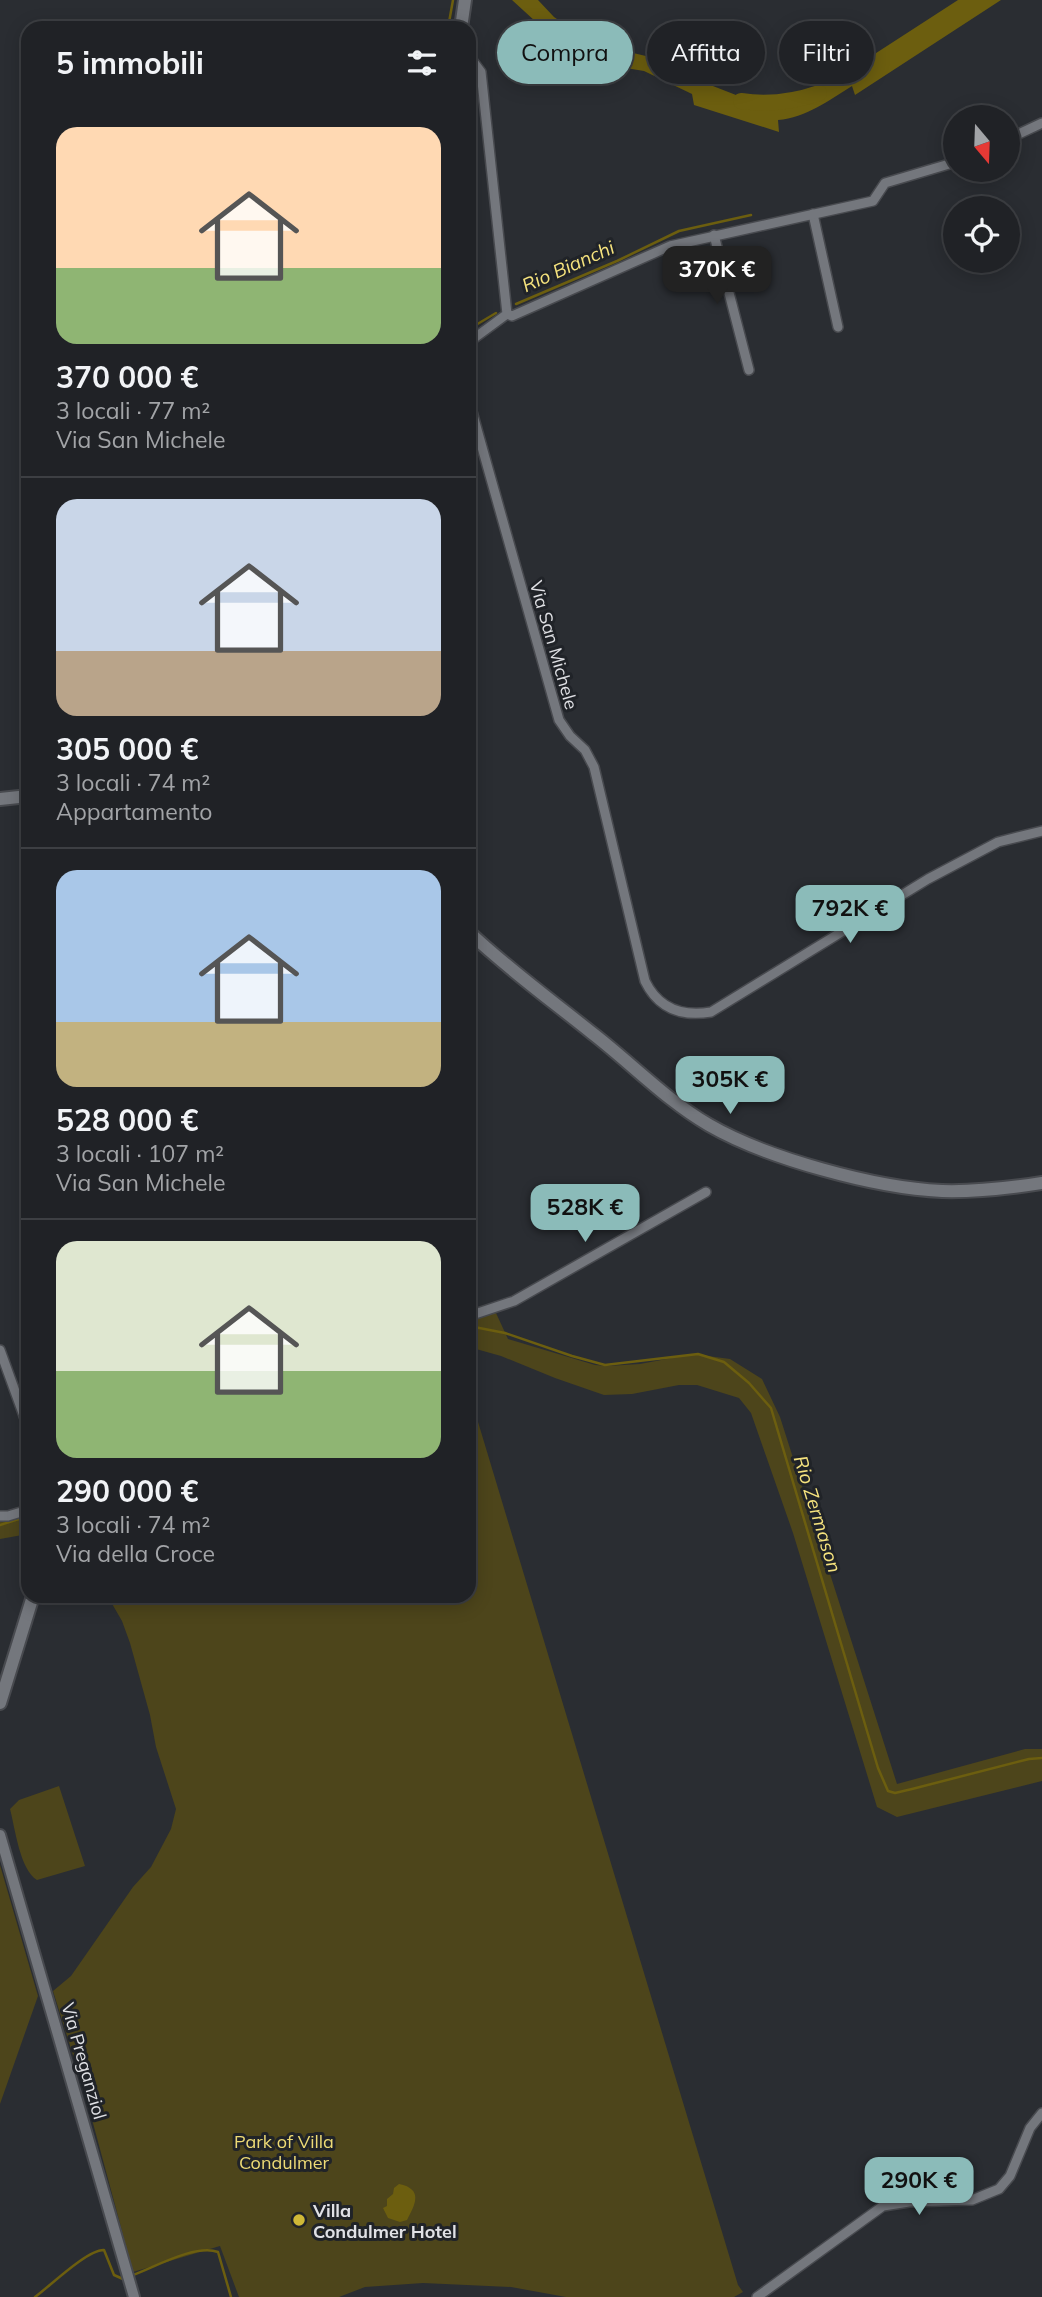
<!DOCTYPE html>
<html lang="it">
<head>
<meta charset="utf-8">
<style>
	:root { --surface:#202226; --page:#282a2e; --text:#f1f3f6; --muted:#a2a4a7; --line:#3d3f43; --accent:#8bbbb9 }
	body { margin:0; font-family:Mulish,sans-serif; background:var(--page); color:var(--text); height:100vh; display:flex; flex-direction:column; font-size:26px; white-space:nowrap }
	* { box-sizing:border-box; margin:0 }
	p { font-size:23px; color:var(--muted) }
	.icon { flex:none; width:38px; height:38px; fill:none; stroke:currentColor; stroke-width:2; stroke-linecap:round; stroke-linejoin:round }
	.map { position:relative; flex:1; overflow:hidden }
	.side { position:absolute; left:21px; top:21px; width:455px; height:1582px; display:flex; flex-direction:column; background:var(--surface); border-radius:21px; box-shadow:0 4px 18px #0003,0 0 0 2px var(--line) }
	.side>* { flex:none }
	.hud { position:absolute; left:497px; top:21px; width:439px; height:63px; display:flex; gap:14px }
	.needle { width:46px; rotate:161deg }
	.tools { position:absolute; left:943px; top:105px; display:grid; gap:14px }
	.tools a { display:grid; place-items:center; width:77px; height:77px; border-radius:50%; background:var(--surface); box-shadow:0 4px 18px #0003,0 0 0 2px var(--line); font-size:35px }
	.price { position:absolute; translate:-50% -60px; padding:0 16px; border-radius:14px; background:var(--accent); color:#111; font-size:23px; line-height:46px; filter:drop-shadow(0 2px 4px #0008) }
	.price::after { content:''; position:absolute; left:50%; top:42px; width:21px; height:16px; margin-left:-10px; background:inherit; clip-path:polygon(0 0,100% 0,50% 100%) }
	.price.selected { background:#222; color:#fff }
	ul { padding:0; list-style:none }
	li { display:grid; align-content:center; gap:14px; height:371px; padding:0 35px }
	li+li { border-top:2px solid var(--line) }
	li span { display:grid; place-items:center; height:217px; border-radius:21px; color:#555 }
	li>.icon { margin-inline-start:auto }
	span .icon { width:126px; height:126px; fill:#fffc; stroke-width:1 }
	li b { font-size:30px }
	h2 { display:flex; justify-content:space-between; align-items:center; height:84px; padding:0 35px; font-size:30px }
	.tag { padding:0 24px; border-radius:32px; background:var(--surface); box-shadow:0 4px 18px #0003,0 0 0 2px var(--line); font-size:24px; line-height:63px }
	.tag.selected { background:var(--accent); color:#111 }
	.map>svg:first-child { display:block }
</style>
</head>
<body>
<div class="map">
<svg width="1042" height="2297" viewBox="0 0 1042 2297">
	<rect width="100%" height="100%" fill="#2a2d32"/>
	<g fill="#4d451b">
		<path d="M496,1313l12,26 87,26 13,1 32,-2 53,-10 37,5 32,20 18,38 117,367 128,-35h17v32l-145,36 -20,-10 -84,-274 -42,-120 -12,-15 -42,-13h-18l-47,9 -28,1 -49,-17 -54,-22 -32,-9v-28z"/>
		<path d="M469,1392l269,893 5,7 -9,5h-168l-55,-10 -88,-4 -58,4 -26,10h-100l-19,-51 -87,26 -47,-175 -33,-106 18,-15 62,-89 18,-20 20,-38 5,-20 -20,-62 -6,-32 -20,-72 -8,-22 -11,-19 -9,-6h367z"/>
		<path d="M28,1513v21l-28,5v-20z"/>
		<path d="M59,1786l26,80 -48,14c-17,-10 -22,-52 -27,-71l9,-9z"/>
		<path d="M0,1865l38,131 -38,108z"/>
	</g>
	<g fill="#6c5e0f">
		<path d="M512,0h26l16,17 34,23 40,5 1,7 21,5 27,15 59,23 40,12 20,-6 40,-22 122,-79h43l-146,95 -3,-9c-23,14 -46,32 -74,34l1,12 -85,-27 -2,-11 -48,-23 -55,-9 -18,-8z"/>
		<path d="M399,2184c25,5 16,21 8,36l-7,2 -12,-4 -5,-10 4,-2v-7l6,-5 1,-6z"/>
	</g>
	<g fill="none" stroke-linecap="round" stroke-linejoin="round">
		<g stroke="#6c5e0f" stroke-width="2.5">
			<path d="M448,28l5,-28"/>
			<path d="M516,304l101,-43 62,-30 72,-16"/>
			<path d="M469,329l27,-16"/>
			<path d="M469,1326l36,7 67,23 33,9 93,-11 26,8 25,21 22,25 107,360 10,23 7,2 17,-4 117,-30 13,-1"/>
			<path d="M0,1525l28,-9"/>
			<path d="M133,2275c22,-8 62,-31 85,-23l13,45"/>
			<path d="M35,2297c15,-11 53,-48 69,-47l10,25 9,4"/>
		</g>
		<path stroke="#6c5e0f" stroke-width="16" d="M741,101c27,4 52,1 78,-8"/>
		<defs>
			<g id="minor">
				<path d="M469,56l12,16 26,242 -38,28"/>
				<path d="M1008,139l34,-16"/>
				<path d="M813,214l25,113"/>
				<path d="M714,235l35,135"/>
				<path d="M507,314l5,2 158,-70 203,-45 12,-18 71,-21"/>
				<path d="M469,401l90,319 11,16 15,14 9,17 51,214c13,27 36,36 66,31l217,-133 70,-37 44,-11"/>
				<path d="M469,1316l45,-15 192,-109"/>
				<path d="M0,1350l28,77"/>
				<path d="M0,1516h8l20,-6"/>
				<path d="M757,2297l126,-91 26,-4 63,-2 27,-11 11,-13 20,-48 12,-15"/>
			</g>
			<path id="tertiary" d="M0,1835l134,462"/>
			<g id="secondary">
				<path d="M461,28l4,-28"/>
				<path d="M0,799l28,-3"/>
				<path d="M469,932c39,37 82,68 123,101 39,30 74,67 117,92 57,33 166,63 233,66 33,1 68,-3 100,-8"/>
				<path d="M0,1703l33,-107"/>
			</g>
		</defs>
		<use href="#minor" stroke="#484a4f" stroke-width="12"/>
		<use href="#tertiary" stroke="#484a4f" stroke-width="14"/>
		<use href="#secondary" stroke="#484a4f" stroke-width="16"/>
		<use href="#minor" stroke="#74777d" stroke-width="9"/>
		<use href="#tertiary" stroke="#74777d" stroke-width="10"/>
		<use href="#secondary" stroke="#74777d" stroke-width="12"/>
	</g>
	<circle fill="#cfb837" stroke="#202328" stroke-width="2.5" cx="299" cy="2220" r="7"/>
	<g text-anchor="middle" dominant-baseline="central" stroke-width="6" stroke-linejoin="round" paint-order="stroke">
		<g font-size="18" fill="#e0e1e5" stroke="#202328">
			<text transform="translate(554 645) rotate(74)">Via San Michele</text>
			<text transform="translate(84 2061) rotate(74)">Via Preganziol</text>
		</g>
		<g font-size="18" fill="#edda75" stroke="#202328">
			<text x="284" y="2141">Park of Villa<tspan x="284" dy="21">Condulmer</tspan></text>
		</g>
		<g font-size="18" font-weight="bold" fill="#e0e1e5" stroke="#202328" text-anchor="start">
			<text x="313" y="2210">Villa<tspan x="313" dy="21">Condulmer Hotel</tspan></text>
		</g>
		<g font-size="19" font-style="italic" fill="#f6e37e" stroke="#202328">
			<text transform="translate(568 266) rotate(-24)">Rio Bianchi</text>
			<text transform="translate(818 1514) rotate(73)">Rio Zermason</text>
		</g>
	</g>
</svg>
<div class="tools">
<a><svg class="needle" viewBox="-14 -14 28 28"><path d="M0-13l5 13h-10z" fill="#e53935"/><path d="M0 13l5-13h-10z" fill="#a2a4a7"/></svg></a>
<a><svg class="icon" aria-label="locate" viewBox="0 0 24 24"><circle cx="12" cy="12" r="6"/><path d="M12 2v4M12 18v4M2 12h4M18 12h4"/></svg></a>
</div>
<b class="price selected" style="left:717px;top:306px">370K €</b>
<b class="price" style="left:850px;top:945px">792K €</b>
<b class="price" style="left:730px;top:1116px">305K €</b>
<b class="price" style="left:585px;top:1244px">528K €</b>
<b class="price" style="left:919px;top:2217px">290K €</b>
<div class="hud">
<a class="tag selected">Compra</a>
<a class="tag">Affitta</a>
<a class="tag">Filtri</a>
</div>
<section class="side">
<h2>5 immobili<svg class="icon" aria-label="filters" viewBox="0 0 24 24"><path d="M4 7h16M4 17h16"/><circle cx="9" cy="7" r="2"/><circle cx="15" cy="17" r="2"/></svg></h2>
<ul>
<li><span style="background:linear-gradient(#ffd9b3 65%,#8fb573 0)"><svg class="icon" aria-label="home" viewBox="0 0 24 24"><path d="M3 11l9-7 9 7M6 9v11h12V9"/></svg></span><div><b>370 000 €</b><p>3 locali · 77 m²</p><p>Via San Michele</p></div></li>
<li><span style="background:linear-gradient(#c9d6e8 70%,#b9a48a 0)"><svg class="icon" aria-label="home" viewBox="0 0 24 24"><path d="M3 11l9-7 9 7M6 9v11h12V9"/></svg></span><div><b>305 000 €</b><p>3 locali · 74 m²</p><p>Appartamento</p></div></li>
<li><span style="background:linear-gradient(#a9c7e8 70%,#c2b280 0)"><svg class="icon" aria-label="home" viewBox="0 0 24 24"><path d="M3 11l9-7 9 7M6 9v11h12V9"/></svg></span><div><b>528 000 €</b><p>3 locali · 107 m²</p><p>Via San Michele</p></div></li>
<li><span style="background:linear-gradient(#dfe7d0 60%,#8fb573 0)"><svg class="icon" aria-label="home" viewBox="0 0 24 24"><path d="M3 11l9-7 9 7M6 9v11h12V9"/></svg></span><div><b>290 000 €</b><p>3 locali · 74 m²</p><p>Via della Croce</p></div></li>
</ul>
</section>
</div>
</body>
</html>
